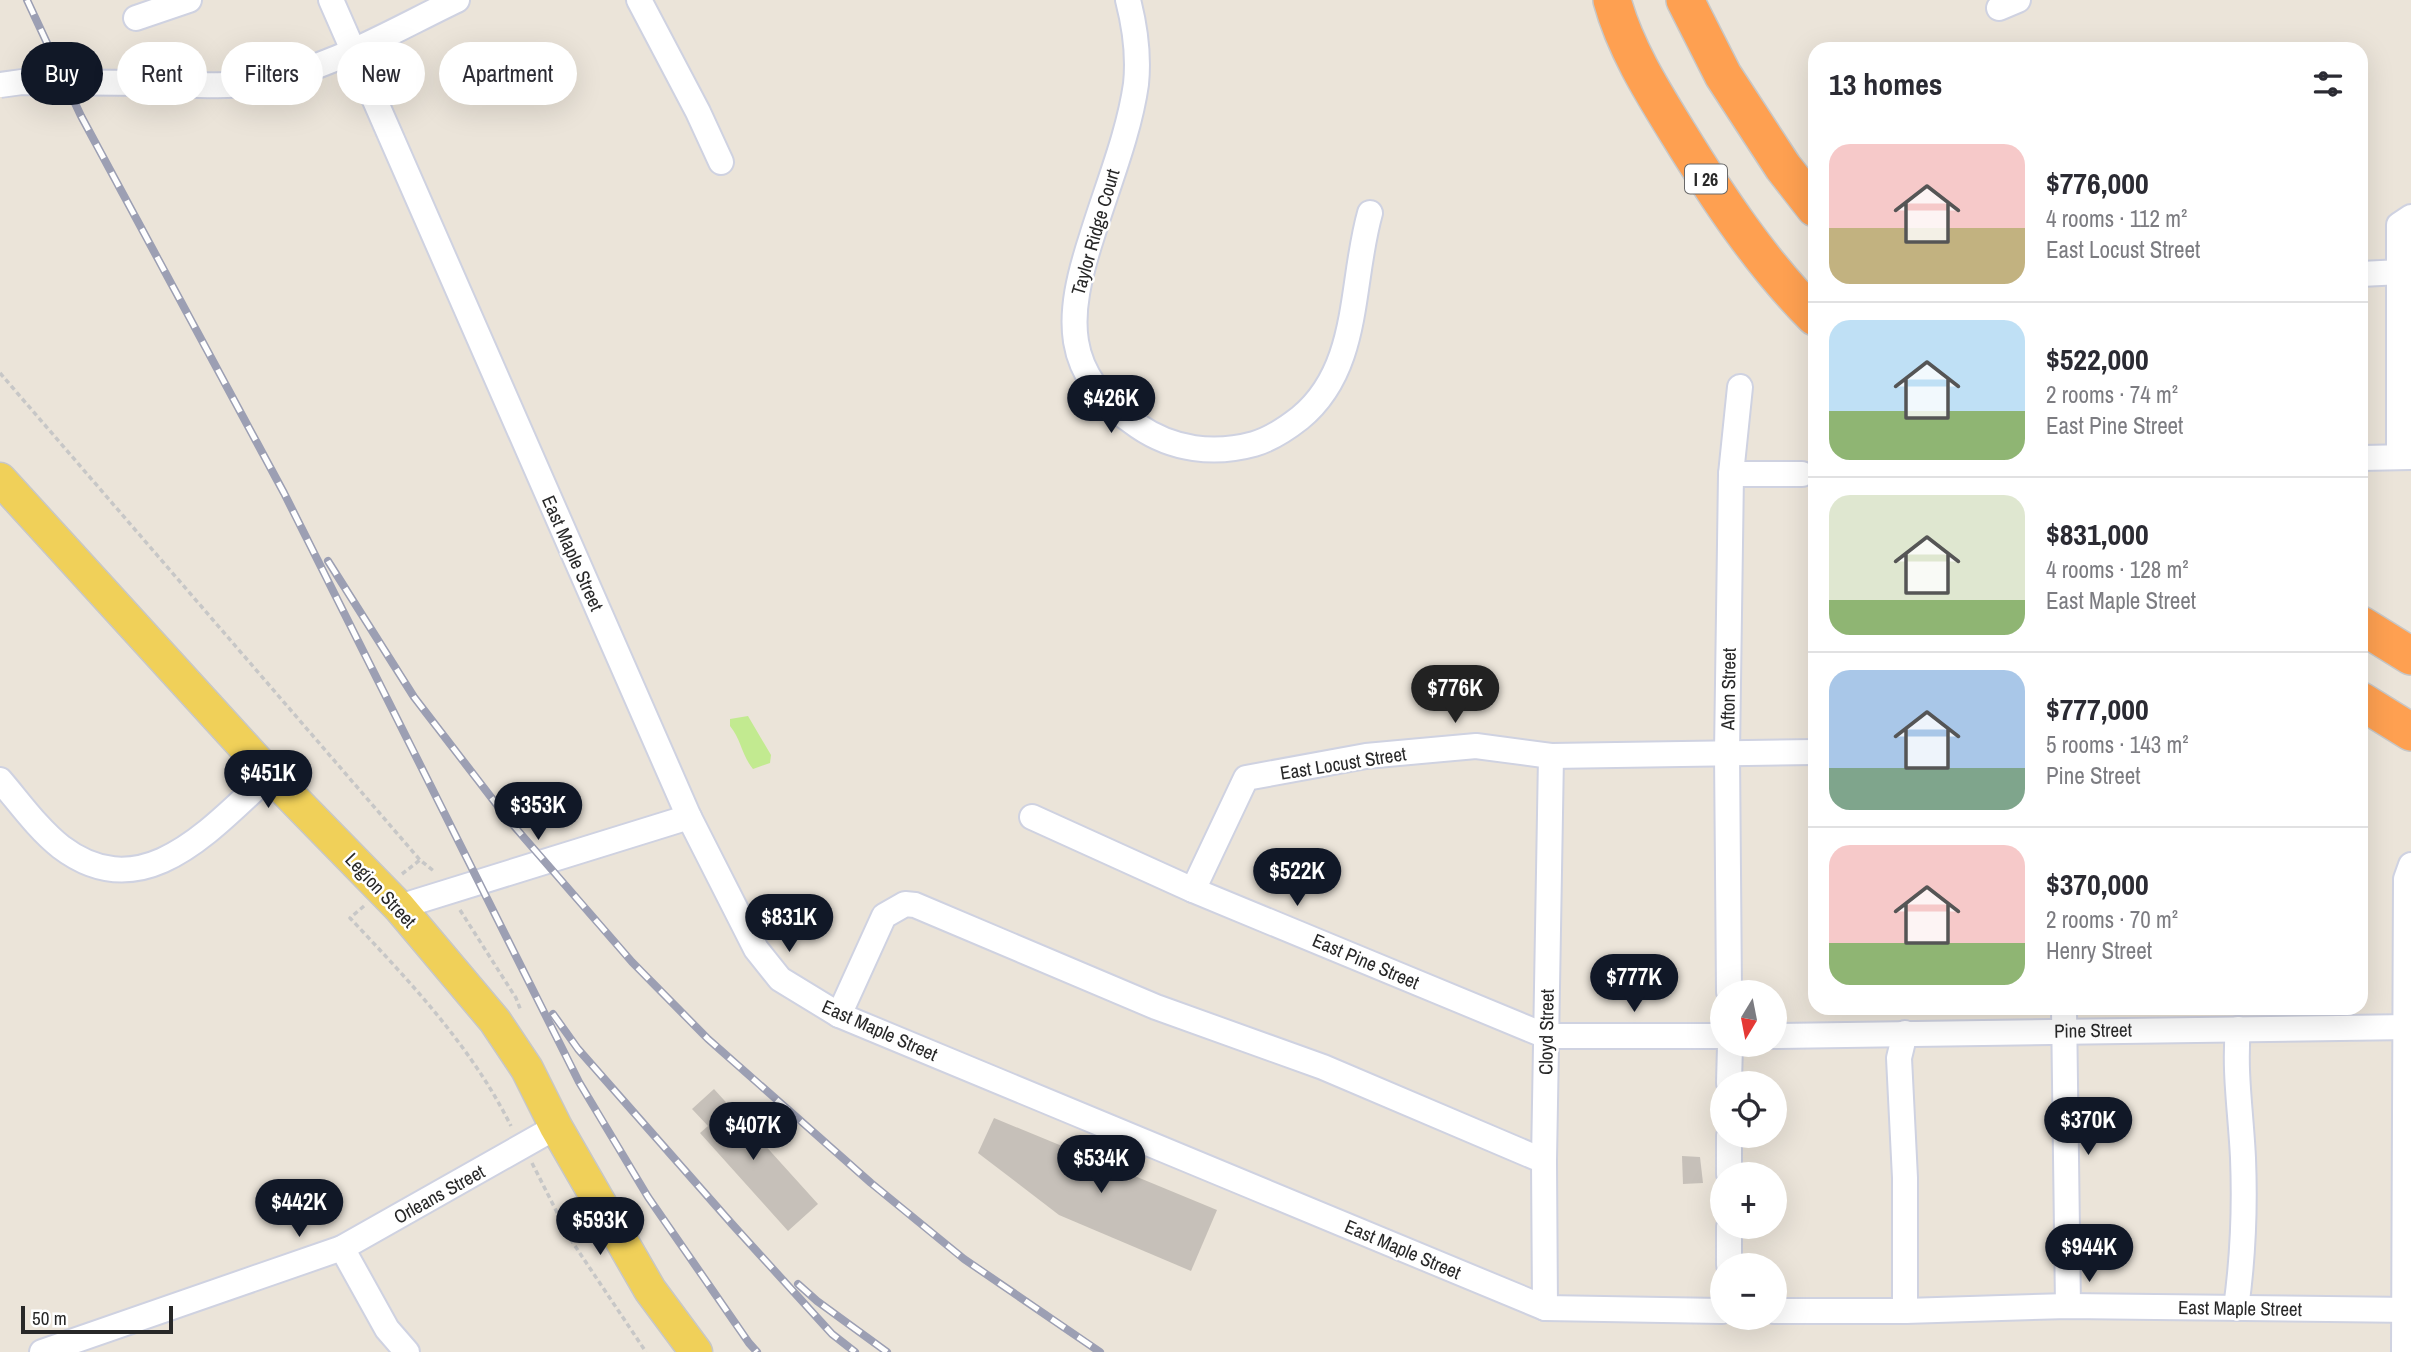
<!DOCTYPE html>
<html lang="en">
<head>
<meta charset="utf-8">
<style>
	:root { --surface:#fff; --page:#f7f7f7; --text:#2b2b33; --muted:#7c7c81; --line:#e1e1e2; --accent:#111827 }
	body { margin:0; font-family:"Archivo Narrow",sans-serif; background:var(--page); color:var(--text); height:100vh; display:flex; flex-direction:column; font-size:26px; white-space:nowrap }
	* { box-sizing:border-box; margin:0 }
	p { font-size:23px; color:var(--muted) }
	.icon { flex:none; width:38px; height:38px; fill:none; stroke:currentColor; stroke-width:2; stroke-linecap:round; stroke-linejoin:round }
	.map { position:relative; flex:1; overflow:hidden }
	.drawer { position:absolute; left:1808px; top:42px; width:560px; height:973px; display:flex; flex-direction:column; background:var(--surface); border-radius:21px; box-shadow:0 7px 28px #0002 }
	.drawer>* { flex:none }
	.banner { position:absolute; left:21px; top:42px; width:665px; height:63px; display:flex; gap:14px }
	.needle { width:46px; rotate:190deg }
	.tools { position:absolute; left:1710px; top:980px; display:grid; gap:14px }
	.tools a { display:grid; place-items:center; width:77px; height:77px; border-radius:50%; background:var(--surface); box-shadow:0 7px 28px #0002; font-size:35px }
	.scale { position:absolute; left:21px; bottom:18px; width:152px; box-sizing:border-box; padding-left:7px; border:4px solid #282828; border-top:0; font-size:19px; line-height:24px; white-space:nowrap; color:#282828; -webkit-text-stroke:5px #fff; paint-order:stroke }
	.price { position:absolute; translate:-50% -60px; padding:0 16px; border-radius:24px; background:var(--accent); color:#fff; font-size:23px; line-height:46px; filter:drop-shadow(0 2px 4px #0008) }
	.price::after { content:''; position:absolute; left:50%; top:42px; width:21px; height:16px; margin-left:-10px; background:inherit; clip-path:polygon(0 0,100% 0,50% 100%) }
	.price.active { background:#222; color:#fff }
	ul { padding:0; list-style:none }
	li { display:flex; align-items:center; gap:21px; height:175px; padding:0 21px }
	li+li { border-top:2px solid var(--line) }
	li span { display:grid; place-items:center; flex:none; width:196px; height:140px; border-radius:21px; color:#555 }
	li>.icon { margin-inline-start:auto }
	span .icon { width:84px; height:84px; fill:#fffc; stroke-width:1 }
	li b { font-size:30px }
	h2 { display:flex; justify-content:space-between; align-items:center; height:84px; padding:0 21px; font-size:30px }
	.chip { padding:0 24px; border-radius:32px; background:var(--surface); box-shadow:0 7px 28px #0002; font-size:24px; line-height:63px }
	.chip.active { background:var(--accent); color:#fff }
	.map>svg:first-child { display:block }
</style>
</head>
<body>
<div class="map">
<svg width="2411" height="1352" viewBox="0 0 2411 1352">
	<rect width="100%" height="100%" fill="#ebe4d9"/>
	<path fill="#c2ea90" d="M748,716l23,39 -1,8 -17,6c-11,-13 -12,-30 -23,-43v-7z"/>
	<g fill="#c6c0b9">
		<path d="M714,1089l104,115 -30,27 -88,-98 8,-7 -16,-17z"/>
		<path d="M994,1118l223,92 -26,61 -132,-56 -81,-62z"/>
		<path d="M1682,1156l18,1 3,26 -20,1z"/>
	</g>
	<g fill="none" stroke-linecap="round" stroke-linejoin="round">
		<defs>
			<g id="minor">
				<path d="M331,0l358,817 67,132 24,30 59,36 706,293 177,3"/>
				<path d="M639,0l59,112 23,50"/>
				<path d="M1128,0c7,27 11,55 8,84 -7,50 -29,103 -44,152 -26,80 -32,138 46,190 35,24 76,29 116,18 17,-5 32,-15 46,-26 61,-50 50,-135 70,-205"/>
				<path d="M1999,8l19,-8"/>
				<path d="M136,18l53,-18"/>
				<path d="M149,83c37,1 74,5 111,-1 70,-13 134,-52 197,-82"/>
				<path d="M2361,274l40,-2"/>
				<path d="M2399,457v-232l12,-8"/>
				<path d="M2361,458l50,-1"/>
				<path d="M1731,474h71"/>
				<path d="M0,780c19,22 38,49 61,67 83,63 151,-20 209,-72"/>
				<path d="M1032,817l161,73 353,146h176"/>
				<path d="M1193,890l53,-112 120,-22 110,-10 75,10 264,-4"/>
				<path d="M399,907l290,-90"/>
				<path d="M1729,992l-2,-239 4,-279 9,-87"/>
				<path d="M2064,1008l4,298"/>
				<path d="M839,1015l45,-99 21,-12 10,1 241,102 167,60 221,94"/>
				<path d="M1905,1033l-6,25 6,120v133"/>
				<path d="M1774,1036l637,-9"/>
				<path d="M1729,1083l1,-38"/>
				<path d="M1729,1174v-38"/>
				<path d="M342,1248l45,81 20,23"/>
				<path d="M1729,1265v-38"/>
				<path d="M1545,1308l-1,-147 7,-405"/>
				<path d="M2236,1308c7,-50 9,-100 7,-150 -2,-44 -9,-86 -5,-129"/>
				<path d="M1774,1311h131l163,-5 343,4"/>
				<path d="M42,1352l300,-104 214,-121"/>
				<path d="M2404,1352l2,-473 5,-14"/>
			</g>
			<path id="major" d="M0,479l270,296 129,132 96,114 32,48 29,58 94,163 46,62"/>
			<g id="highway">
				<path d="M1612,0c13,48 40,91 66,133 40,65 83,130 137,184"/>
				<path d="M1685,0l38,75 60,92 32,41"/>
				<path d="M2361,625l50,31"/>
				<path d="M2361,701l50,31"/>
			</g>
		</defs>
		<use href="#minor" stroke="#cfd2e1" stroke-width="28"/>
		<use href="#major" stroke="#c7c7c7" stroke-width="35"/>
		<use href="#highway" stroke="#c7c7c7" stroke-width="40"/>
		<g stroke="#c7c7c7" stroke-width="3.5" stroke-dasharray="5 3.5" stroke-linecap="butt">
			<path d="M0,373l420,487 15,12"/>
			<path d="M402,874l18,-14"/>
			<path d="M364,906l-14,12c61,65 121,128 161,208"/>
			<path d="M460,910l56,88 5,13"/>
			<path d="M532,1163l39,77 75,112"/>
		</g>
		<use href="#minor" stroke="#fff" stroke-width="24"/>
		<use href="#major" stroke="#f0d059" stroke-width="32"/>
		<use href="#highway" stroke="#fea051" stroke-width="37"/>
		<defs>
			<g id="rail">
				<path d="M27,0l54,116 203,377 295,589 69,115 101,146 8,9"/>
				<path d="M328,561l86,136 93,121 125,144 76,77 163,144 93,76 136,93"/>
				<path d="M553,1014l25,35 154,175 100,110 23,18"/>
				<path d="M798,1284l19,17 70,51"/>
			</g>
		</defs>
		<use href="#rail" stroke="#9c9fb3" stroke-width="8"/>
		<use href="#rail" stroke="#fff" stroke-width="5" stroke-dasharray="16" stroke-linecap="butt"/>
		<defs>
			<path id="minor-bridge" d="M0,85l22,-3 127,1"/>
		</defs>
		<use href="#minor-bridge" stroke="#cfd2e1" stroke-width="28" stroke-linecap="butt"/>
		<use href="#minor-bridge" stroke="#fff" stroke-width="24"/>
	</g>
	<g text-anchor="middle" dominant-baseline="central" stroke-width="5" stroke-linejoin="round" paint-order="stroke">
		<rect fill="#fff" stroke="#686868" stroke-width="2" x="1685" y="164.5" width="42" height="29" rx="5"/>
		<g font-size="18" font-weight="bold" fill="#282828">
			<text x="1706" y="179">I 26</text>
		</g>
		<g font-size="19" fill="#282828" stroke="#fff">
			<text transform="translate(1095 232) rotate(-74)">Taylor Ridge Court</text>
			<text transform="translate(573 553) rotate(66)">East Maple Street</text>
			<text transform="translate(1728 689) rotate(-89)">Afton Street</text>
			<text transform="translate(1343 763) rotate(-9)">East Locust Street</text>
			<text transform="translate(381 890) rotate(47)">Legion Street</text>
			<text transform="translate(1366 961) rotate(23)">East Pine Street</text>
			<text transform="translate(880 1030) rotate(24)">East Maple Street</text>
			<text transform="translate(2093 1030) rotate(-1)">Pine Street</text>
			<text transform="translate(1546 1032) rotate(-89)">Cloyd Street</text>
			<text transform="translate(439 1194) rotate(-29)">Orleans Street</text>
			<text transform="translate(1403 1249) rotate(23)">East Maple Street</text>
			<text transform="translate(2240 1308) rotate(1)">East Maple Street</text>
		</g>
	</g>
</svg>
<div class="tools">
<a><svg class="needle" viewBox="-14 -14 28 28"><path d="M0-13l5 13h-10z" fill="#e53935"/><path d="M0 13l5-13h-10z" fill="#7c7c81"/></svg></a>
<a><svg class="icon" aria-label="locate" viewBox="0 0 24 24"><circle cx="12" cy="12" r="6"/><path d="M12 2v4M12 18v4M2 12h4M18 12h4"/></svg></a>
<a>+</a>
<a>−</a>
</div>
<div class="scale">50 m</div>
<b class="price" style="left:1111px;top:435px">$426K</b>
<b class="price active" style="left:1455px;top:725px">$776K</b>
<b class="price" style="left:268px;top:810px">$451K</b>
<b class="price" style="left:538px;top:842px">$353K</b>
<b class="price" style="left:1297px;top:908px">$522K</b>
<b class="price" style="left:789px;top:954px">$831K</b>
<b class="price" style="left:1634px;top:1014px">$777K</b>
<b class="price" style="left:2088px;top:1157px">$370K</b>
<b class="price" style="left:753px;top:1162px">$407K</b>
<b class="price" style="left:1101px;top:1195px">$534K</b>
<b class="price" style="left:299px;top:1239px">$442K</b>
<b class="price" style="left:600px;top:1257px">$593K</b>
<b class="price" style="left:2089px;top:1284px">$944K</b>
<div class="banner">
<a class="chip active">Buy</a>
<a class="chip">Rent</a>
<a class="chip">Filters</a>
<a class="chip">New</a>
<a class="chip">Apartment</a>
</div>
<section class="drawer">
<h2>13 homes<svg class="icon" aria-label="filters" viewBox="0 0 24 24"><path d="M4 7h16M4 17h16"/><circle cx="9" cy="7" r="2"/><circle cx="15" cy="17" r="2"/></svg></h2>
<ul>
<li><span style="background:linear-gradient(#f6c9c9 60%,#c2b280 0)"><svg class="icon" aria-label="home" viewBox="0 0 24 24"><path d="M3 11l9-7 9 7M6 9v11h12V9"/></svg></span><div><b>$776,000</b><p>4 rooms · 112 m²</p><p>East Locust Street</p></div></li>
<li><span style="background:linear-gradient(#bfe0f5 65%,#8fb573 0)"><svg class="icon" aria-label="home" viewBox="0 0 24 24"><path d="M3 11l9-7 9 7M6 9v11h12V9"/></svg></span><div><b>$522,000</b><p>2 rooms · 74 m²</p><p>East Pine Street</p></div></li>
<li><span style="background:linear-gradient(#dfe7d0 75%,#8fb573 0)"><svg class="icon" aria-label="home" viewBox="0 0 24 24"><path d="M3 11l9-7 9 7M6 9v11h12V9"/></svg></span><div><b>$831,000</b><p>4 rooms · 128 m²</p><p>East Maple Street</p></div></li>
<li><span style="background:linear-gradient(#a9c7e8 70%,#7fa58c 0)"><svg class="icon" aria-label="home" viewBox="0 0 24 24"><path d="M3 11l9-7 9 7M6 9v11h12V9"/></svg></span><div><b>$777,000</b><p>5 rooms · 143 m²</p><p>Pine Street</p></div></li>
<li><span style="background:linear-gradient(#f6c9c9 70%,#8fb573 0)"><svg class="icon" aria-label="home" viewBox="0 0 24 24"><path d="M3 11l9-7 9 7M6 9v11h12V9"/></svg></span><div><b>$370,000</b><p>2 rooms · 70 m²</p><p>Henry Street</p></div></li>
</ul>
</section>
</div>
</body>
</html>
